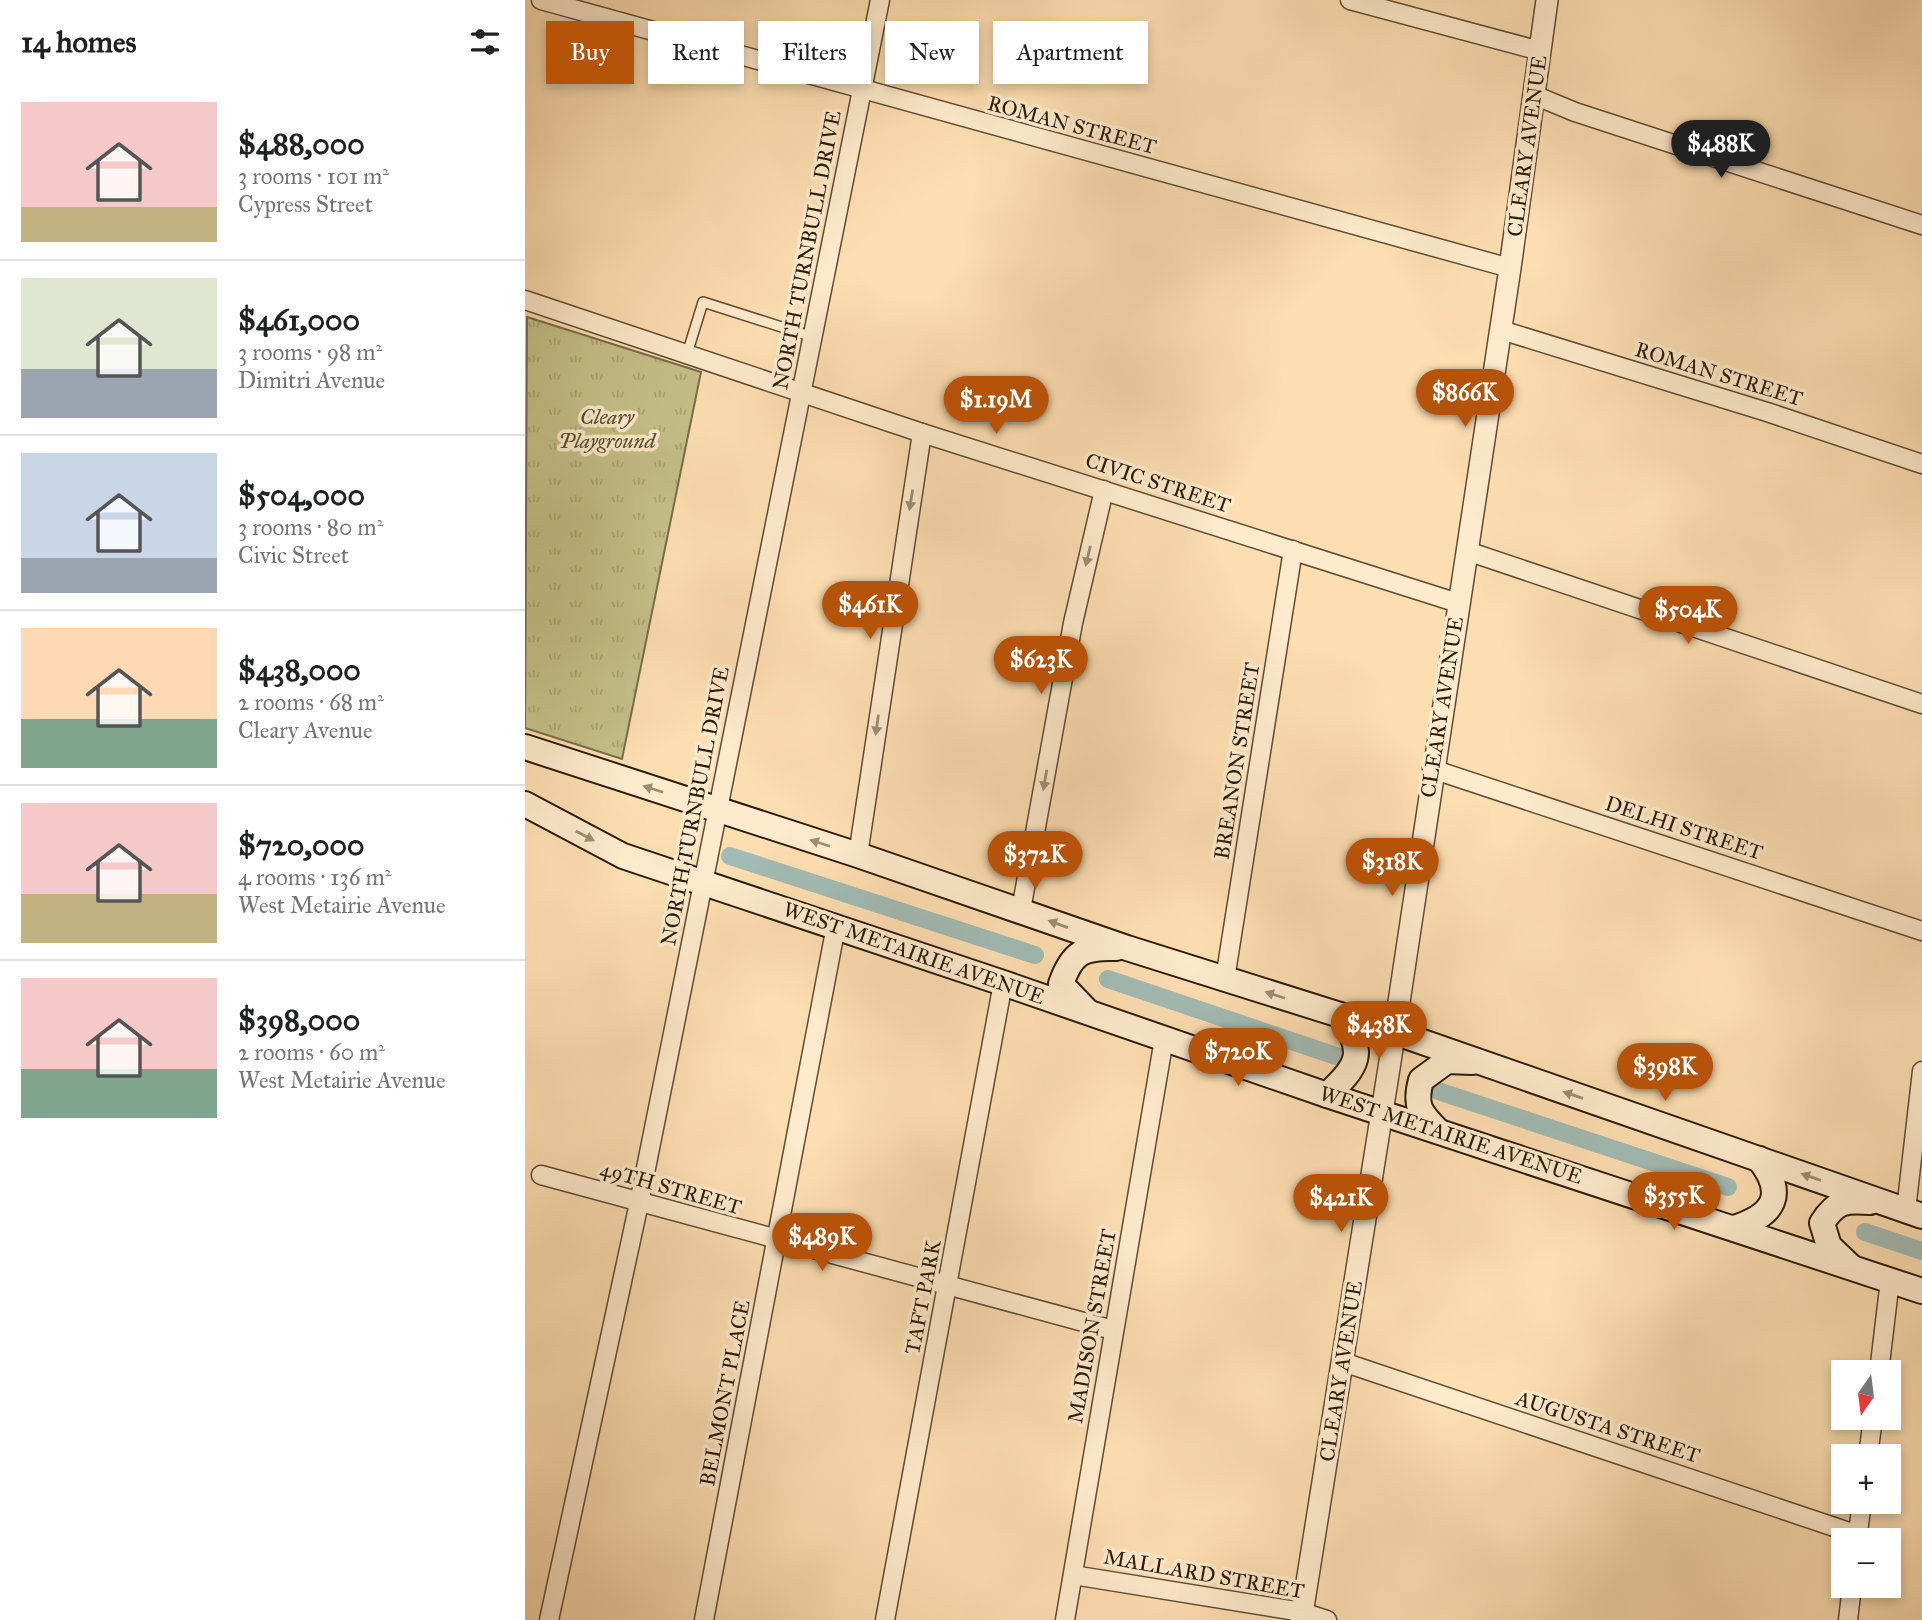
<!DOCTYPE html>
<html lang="en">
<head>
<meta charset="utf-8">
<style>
	:root { --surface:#fff; --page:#f2f2f2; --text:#202124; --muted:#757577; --line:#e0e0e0; --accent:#b45309 }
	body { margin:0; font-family:"IM FELL Great Primer",serif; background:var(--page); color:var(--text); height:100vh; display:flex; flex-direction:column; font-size:26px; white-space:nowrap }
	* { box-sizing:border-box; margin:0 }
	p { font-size:23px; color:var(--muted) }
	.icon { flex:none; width:38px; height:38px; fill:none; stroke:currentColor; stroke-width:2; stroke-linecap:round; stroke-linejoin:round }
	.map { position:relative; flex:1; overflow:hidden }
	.side { display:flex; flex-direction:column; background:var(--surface); width:525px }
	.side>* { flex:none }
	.banner { position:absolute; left:21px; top:21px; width:665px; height:63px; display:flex; gap:14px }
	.needle { width:46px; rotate:194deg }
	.buttons { position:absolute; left:1306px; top:1360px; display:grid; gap:14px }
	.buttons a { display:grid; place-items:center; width:70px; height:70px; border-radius:0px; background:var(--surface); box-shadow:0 4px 10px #0003; font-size:35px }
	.price { position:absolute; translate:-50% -60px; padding:0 16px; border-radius:24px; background:var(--accent); color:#fff; font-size:23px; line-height:46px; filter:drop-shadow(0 2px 4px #0008) }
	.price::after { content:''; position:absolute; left:50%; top:42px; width:21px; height:16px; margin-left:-10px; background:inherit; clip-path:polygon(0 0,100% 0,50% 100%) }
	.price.active { background:#222; color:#fff }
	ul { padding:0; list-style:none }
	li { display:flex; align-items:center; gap:21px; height:175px; padding:0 21px }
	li+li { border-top:2px solid var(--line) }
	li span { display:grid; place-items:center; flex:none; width:196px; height:140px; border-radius:0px; color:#555 }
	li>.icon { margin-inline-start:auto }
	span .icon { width:84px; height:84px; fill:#fffc; stroke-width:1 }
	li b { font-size:30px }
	h2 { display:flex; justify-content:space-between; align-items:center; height:84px; padding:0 21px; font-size:30px }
	.pill { padding:0 24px; border-radius:0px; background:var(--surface); box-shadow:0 4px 10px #0003; font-size:24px; line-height:63px }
	.pill.active { background:var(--accent); color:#fff }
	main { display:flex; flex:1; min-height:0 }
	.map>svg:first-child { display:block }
</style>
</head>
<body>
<main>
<section class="side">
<h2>14 homes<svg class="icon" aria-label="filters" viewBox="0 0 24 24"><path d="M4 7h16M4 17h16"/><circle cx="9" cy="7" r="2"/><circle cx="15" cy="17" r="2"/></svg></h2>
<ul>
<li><span style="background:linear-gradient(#f6c9c9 75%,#c2b280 0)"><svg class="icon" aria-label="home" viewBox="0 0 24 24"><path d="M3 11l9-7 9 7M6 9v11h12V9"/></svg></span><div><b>$488,000</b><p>3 rooms · 101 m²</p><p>Cypress Street</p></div></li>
<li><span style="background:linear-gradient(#dfe7d0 65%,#9aa5b1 0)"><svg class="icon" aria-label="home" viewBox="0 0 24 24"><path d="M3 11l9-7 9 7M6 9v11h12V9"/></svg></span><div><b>$461,000</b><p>3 rooms · 98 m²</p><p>Dimitri Avenue</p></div></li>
<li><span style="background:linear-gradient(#c9d6e8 75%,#9aa5b1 0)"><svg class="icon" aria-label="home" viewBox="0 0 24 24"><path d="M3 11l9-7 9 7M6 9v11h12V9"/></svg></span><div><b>$504,000</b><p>3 rooms · 80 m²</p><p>Civic Street</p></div></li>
<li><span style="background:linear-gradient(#ffd9b3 65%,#7fa58c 0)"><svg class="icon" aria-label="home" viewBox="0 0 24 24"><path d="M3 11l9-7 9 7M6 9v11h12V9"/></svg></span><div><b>$438,000</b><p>2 rooms · 68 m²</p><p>Cleary Avenue</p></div></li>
<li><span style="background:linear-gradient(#f6c9c9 65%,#c2b280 0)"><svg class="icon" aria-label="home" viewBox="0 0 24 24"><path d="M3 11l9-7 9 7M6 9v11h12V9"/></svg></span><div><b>$720,000</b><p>4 rooms · 136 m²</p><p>West Metairie Avenue</p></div></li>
<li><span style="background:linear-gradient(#f6c9c9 65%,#7fa58c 0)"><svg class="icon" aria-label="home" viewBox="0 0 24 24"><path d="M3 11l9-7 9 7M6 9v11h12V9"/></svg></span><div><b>$398,000</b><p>2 rooms · 60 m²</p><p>West Metairie Avenue</p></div></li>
</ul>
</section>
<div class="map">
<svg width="1397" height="1620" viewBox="0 0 1397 1620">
	<defs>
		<pattern id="park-tufts" width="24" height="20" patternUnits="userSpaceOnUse" patternTransform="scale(1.75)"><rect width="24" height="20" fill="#c5c088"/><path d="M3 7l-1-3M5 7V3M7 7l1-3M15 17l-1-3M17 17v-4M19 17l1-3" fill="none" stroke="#a9a474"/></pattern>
	</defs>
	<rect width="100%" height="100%" fill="#fddeb1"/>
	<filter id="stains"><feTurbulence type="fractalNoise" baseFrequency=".00286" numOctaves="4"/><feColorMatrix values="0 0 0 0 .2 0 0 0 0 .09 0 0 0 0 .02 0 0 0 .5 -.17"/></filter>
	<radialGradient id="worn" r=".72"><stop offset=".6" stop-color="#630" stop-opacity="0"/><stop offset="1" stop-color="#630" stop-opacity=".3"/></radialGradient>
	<path fill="url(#park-tufts)" stroke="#786d4a" stroke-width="2" d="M2,317l174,55 -79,387 -97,-31z"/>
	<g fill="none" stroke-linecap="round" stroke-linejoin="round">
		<g stroke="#a2bbb4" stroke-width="18">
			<path d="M205,856l305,99"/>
			<path d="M583,979l231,78"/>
			<path d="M913,1091l290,96"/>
			<path d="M1340,1232l57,19"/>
		</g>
		<defs>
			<path id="service" d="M162,354l16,-52 110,35"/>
			<g id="minor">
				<path d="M16,0l969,268"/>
				<path d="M825,0l190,51"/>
				<path d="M1009,95l41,17 347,113"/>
				<path d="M0,300l397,133 536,170"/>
				<path d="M976,330l266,82 155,52"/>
				<path d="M942,551l455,153"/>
				<path d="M907,769l490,162"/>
				<path d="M333,855l64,-422"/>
				<path d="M496,910l52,-287 31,-133"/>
				<path d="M700,979l68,-429"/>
				<path d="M16,1175l572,155"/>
				<path d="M1381,1210l16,-139"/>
				<path d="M818,1362l515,173"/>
				<path d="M1354,1372l11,-92"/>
				<path d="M1343,1456l5,-38"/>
				<path d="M1332,1540l5,-38"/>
				<path d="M548,1575l229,37 25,8"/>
				<path d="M24,1620l90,-417 241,-1203"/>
				<path d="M179,1620l132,-694"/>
				<path d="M360,1620l118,-637"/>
				<path d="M540,1620l99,-581"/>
				<path d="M1323,1620l4,-34"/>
			</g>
			<path id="tertiary" d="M776,1620l88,-552 121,-800 37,-268"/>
			<g id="secondary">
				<path d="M0,747l333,108 269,93 267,84 528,184"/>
				<path d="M0,804l98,52 33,11 347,116 324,112 595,196"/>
				<path d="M561,1010l-25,-26c11,-32 22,-37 55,-36"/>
				<path d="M802,1095c31,-29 40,-42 13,-80"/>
				<path d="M913,1131c-18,-18 -24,-25 -17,-51l26,-19 25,1"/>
				<path d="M1209,1228c40,-13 53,-33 25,-69"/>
				<path d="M1325,1266l-21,-20 -7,-23c14,-22 23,-23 48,-21"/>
			</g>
		</defs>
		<use href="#service" stroke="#604b34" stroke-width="12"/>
		<use href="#minor" stroke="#604b34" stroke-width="21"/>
		<use href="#tertiary" stroke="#604b34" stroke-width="24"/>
		<use href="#secondary" stroke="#2b1a0b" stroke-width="28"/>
		<use href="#service" stroke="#feeacc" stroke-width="9"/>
		<use href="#minor" stroke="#feeacc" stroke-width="18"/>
		<use href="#tertiary" stroke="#feeacc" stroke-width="21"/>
		<use href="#secondary" stroke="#feeacc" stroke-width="24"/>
	</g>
	<defs><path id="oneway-solid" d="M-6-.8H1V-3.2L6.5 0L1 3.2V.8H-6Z" transform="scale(1.75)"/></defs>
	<g fill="#9f8c75">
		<use href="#oneway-solid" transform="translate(386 500) rotate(99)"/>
		<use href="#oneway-solid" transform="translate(563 556) rotate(103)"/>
		<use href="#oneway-solid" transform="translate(352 725) rotate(98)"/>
		<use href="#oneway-solid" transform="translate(520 780) rotate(100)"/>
		<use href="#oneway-solid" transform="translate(128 789) rotate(-162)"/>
		<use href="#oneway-solid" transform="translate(60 836) rotate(28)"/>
		<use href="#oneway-solid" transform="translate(295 843) rotate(-162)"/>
		<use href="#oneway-solid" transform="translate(533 924) rotate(-160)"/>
		<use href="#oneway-solid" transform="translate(750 995) rotate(-162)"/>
		<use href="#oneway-solid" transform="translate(1048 1095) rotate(-161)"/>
		<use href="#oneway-solid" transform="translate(1286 1177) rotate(-161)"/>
	</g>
	<g text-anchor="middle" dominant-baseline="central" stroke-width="7" stroke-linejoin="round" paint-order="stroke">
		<g font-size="21" fill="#2b1a0b" stroke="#feeacc">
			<text transform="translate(547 125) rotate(15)">ROMAN STREET</text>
			<text transform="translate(1002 146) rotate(-82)">CLEARY AVENUE</text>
			<text transform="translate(282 250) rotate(-79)">NORTH TURNBULL DRIVE</text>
			<text transform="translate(1194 374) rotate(17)">ROMAN STREET</text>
			<text transform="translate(633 483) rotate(18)">CIVIC STREET</text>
			<text transform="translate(917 707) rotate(-81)">CLEARY AVENUE</text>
			<text transform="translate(712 761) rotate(-81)">BREANON STREET</text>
			<text transform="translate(170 806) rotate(-79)">NORTH TURNBULL DRIVE</text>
			<text transform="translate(1159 828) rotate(18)">DELHI STREET</text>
			<text transform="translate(389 953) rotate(19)">WEST METAIRIE AVENUE</text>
			<text transform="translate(926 1135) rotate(18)">WEST METAIRIE AVENUE</text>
			<text transform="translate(146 1188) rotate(16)">49TH STREET</text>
			<text transform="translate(398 1297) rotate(-79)">TAFT PARK</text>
			<text transform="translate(567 1326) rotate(-80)">MADISON STREET</text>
			<text transform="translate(816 1371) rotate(-81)">CLEARY AVENUE</text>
			<text transform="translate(200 1393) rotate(-79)">BELMONT PLACE</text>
			<text transform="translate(1083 1427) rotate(18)">AUGUSTA STREET</text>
			<text transform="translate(679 1574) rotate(10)">MALLARD STREET</text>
		</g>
		<g font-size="21" font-style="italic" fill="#594c30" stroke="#feeacc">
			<text x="82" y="417">Cleary<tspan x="82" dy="24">Playground</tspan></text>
		</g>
	</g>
	<rect width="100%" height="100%" filter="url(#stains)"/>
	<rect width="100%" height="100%" fill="url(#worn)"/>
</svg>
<div class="buttons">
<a><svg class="needle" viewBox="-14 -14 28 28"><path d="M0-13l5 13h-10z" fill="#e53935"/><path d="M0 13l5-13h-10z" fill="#757577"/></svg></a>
<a>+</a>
<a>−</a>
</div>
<b class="price active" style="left:1196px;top:180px">$488K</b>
<b class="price" style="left:940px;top:429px">$866K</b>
<b class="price" style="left:471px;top:436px">$1.19M</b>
<b class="price" style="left:345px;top:641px">$461K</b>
<b class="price" style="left:1163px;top:646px">$504K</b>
<b class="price" style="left:516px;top:696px">$623K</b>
<b class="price" style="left:510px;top:891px">$372K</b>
<b class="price" style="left:867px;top:898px">$318K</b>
<b class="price" style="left:854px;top:1061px">$438K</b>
<b class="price" style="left:713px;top:1088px">$720K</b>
<b class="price" style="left:1140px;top:1103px">$398K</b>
<b class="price" style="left:1149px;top:1232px">$355K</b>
<b class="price" style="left:816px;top:1234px">$421K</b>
<b class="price" style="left:297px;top:1273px">$489K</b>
<div class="banner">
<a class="pill active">Buy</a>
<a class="pill">Rent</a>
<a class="pill">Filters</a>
<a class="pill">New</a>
<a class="pill">Apartment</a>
</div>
</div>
</main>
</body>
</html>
